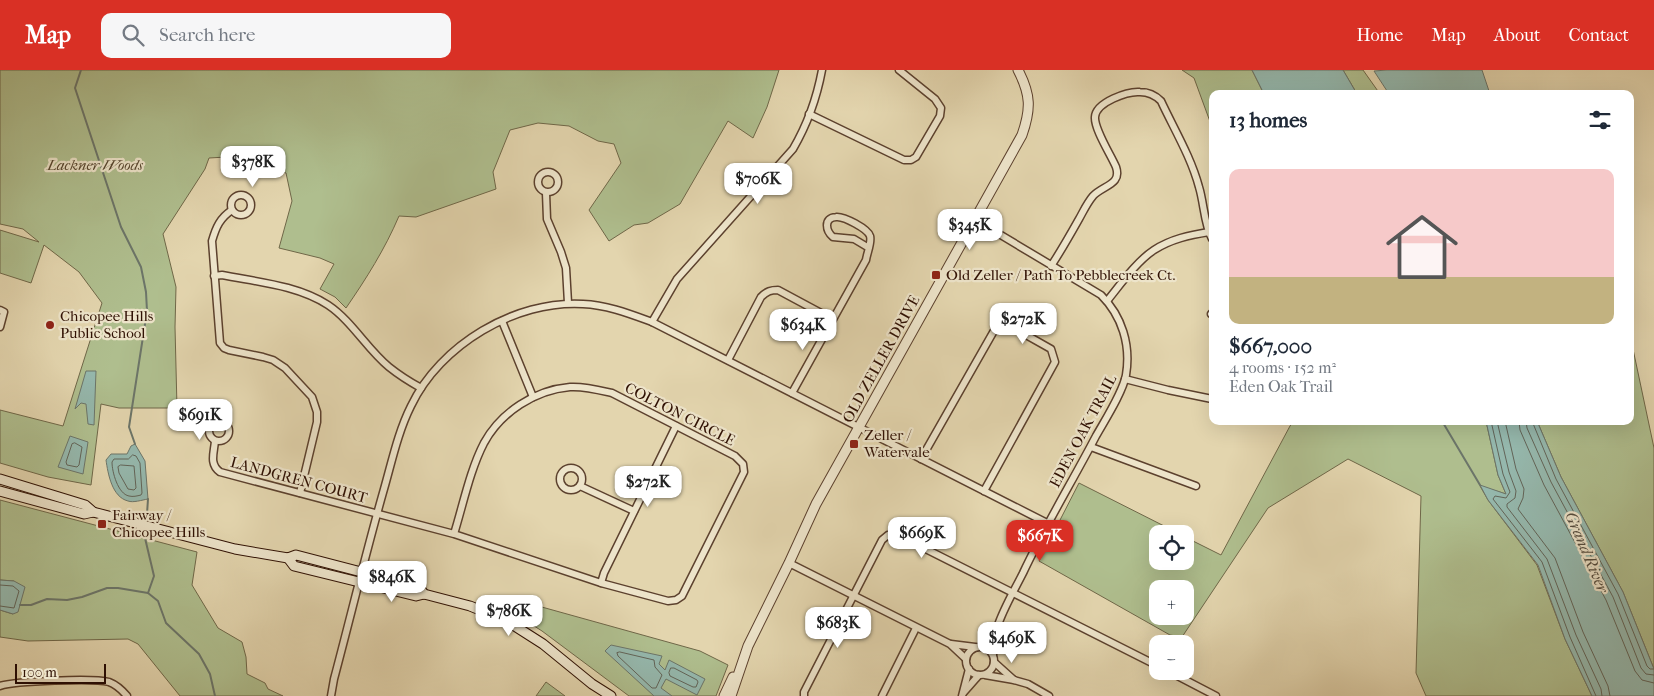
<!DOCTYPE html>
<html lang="en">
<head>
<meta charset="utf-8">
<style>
	:root { --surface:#fff; --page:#f6f6f7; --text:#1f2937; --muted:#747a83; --line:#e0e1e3; --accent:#d93025 }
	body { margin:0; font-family:"IM FELL French Canon",serif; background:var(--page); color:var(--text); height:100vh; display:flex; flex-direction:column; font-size:19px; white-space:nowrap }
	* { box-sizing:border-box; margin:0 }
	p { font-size:16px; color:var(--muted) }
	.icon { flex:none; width:28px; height:28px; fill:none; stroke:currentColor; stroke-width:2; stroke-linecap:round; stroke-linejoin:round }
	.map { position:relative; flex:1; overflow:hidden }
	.drawer { position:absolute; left:1209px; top:20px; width:425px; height:335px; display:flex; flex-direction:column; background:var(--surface); border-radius:10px; box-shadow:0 5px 20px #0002 }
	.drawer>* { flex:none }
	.buttons { position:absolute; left:1149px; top:455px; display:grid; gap:10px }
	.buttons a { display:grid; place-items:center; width:45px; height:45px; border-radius:10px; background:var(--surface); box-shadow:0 5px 20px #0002; font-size:25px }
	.scale { position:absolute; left:15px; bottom:12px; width:91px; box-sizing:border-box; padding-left:5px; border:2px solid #2f1003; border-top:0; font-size:14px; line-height:18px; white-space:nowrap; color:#2f1003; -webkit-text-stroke:4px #ede4ca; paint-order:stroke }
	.price { position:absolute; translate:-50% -42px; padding:0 11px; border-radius:10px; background:#fff; color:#222; font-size:16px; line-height:32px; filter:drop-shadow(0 1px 2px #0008) }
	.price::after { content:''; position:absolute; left:50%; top:30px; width:15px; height:11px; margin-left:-8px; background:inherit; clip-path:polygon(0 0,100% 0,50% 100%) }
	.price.active { background:var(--accent); color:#fff }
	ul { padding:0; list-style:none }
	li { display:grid; align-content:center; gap:10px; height:265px; padding:0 20px }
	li+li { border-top:1px solid var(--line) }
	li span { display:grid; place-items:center; height:155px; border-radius:10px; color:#555 }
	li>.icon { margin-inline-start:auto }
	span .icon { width:90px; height:90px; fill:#fffc; stroke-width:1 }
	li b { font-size:21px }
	h2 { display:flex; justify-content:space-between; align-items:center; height:60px; padding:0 20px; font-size:21px }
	header { display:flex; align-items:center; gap:30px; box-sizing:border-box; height:70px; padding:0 25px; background:var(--accent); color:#fff }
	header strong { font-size:24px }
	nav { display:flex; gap:28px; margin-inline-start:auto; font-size:18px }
	.search { width:350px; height:45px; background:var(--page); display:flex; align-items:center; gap:12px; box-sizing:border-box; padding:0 18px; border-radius:10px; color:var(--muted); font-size:19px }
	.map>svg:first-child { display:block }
</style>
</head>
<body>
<header>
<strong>Map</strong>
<div class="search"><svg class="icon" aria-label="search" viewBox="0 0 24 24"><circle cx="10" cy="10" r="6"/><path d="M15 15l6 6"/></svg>Search here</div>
<nav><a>Home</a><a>Map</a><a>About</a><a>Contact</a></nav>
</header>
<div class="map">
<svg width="1654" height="626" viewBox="0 0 1654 626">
	<rect width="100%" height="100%" fill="#e3d5ae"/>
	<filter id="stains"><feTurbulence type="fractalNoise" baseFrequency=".004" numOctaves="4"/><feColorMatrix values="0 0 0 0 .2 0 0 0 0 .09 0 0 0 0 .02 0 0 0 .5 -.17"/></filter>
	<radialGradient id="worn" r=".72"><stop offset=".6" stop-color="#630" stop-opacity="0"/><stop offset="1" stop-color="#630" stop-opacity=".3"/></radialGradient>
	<g fill="#afbe8e" stroke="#6f6748" fill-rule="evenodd">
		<path d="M0,0h779l-12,37 -14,31 -25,-17 -48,83 -32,19 -14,2 -25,16 -20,-31 32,-47 -7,-19 -16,-3 -29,-15 -31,-3 -28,7 -17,42 3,17 -80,28 -17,-1c-14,33 -33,63 -53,92l-11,-11 -15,-8 14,-25 -14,-6 -41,-10 13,-47 -6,-28 -42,-17 -35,2 -4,11 -42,65 13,53 -1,40 2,81h-58l-18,-4 -10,81 -43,-8 -48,-14v-53l63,16 39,-123 -23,-31 -35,-27 -13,38 -31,-10v-43l39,12 -16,-13 -23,-5z"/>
		<path d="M1182,0h70l12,24h-52v33l-18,-49z"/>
		<path d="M1343,0h20l17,24h-23z"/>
		<path d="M1630,265l24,113v221l-31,-77 -62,-115 -24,-56h93z"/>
		<path d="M1294,351h192l12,54 8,19 -26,-8 8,14 49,65 28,74 27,57h-166l-10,-23 5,-177 -73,-37 -80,49 -86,129 -12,-2 -131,-74 40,-78 101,51h-22v27h27v-24l36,18 69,-129zM1158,519h27v27h-27z"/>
		<path d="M0,430l197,52 -5,33 26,43 24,14 4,15 1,17 18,9 3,6 15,7h-103l-42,-52 -10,-5 -100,2 -28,-4v-27l13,4 1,-33 -14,-1z"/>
		<path d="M513,529l187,52 28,14 -12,31h-87l-87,-65 -33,-21z"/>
		<path d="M546,612l19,14h-29z"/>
	</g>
	<g fill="#95b8ad" stroke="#6c7569">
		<path d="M1252,0h91l14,24h-93z"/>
		<path d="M1387,0h95l8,24h-101l-15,-23z"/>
		<path d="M86,301h10l-2,54 -6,-1 -2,-20 -5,-1 -6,6z"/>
		<path d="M1486,351h51l24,56 62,115 31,77v27h-62l-27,-57 -27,-74 -50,-65 -8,-15 26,9 -8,-19z"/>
		<path d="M70,366l18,6 -5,32 -25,-7z"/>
		<path d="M135,374l10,17 3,38c-6,1 -15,4 -20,2 -16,-4 -20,-27 -22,-41l5,-6h16l4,-8z"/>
		<path d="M0,510l14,1 11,6 -7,25 -5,2 -13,-4z"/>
		<path d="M611,575l51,11 -3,8 6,6 4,-10 36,19 -8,16 -31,-16 -5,9 11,8h-18l-49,-45z"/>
	</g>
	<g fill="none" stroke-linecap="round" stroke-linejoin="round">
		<g stroke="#626458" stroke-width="1">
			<path d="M1491,351l12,53 7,18 -4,6 -11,-2 -2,3 49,63 28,75 26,59"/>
			<path d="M1497,351l12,51 7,19 -1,7 -8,6v3l40,52 29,76 25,54 1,7"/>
			<path d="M1505,351l11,48 8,20 -1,9 -5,11 37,49 28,74 25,54 2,10"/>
			<path d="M1519,351l1,9 24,55 62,115 29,71 7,9 12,3"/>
			<path d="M1526,351l1,7 24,54 62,115 28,71 5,6 8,1"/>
			<path d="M1532,351l24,58 62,115 29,72 3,3h4"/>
			<path d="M75,373l7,4 -3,18 -2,2 -10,-2 -1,-3 6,-18z"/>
			<path d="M133,385l3,1 4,7 2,30 -1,2c-4,1 -8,2 -12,1 -11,-2 -17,-24 -17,-34l2,-3h14z"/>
			<path d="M121,395l13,1 2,22 -2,2 -6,-1 -9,-16 -1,-6z"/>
			<path d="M0,515l13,1 6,5 -5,17 -14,-2"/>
			<path d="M620,582l34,8 1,7 7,8 -6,13h-4l-34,-32 -1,-3z"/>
			<path d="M671,598h3l23,12 1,2 -2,5h-3l-23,-11 -1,-3z"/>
		</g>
		<g stroke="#6c7569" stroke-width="2">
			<path d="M81,0l-6,18 46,139 20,40 5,25 1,19 -18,116 6,17"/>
			<path d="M1442,351l38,64"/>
			<path d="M147,444l1,-15"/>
			<path d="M145,468l9,38 -6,17"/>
			<path d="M20,535h11l16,-6 20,1 15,-3 25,-9h11l30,5 10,8 8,22 33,31 11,20 5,22"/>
		</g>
		<defs>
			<g id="minor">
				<path d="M809,44l95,46h7l5,-3 24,-41 1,-8 -6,-9 -36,-29"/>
				<circle cx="548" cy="112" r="10"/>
				<path d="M546,123l1,26 14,33 5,16 2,35"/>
				<circle cx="241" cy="135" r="10"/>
				<path d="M232,140c-12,8 -16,17 -20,31l8,102 4,5 5,2 34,7 10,3 12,8 27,29 5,15v10l-17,71"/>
				<path d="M974,149l127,76c21,21 30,50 25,80 -3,17 -21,45 -30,61 -24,46 -51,90 -73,137 -9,18 -20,36 -26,55 -2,8 -3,18 -4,26"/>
				<path d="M1051,196c10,-15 19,-31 28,-47 4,-7 8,-16 14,-23 10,-11 29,-11 23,-29 -5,-12 -22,-38 -21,-50 1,-15 33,-26 45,-25 9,0 15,3 21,9 13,28 30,56 38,86 5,16 5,37 13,52"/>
				<path d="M214,206l8,-1c35,7 75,10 106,30 24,16 39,44 61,62 10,8 21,15 32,21"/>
				<path d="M1107,231c13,-16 30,-40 47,-51 17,-11 36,-15 55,-18"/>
				<path d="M0,240l4,2 -4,15"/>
				<path d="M1211,244l1,-1"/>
				<path d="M502,251l31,76"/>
				<path d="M652,252l25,-43 116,-130c14,-24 24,-52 29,-79"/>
				<path d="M728,290l33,-63c6,-6 10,-7 17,-7l54,29"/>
				<path d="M1125,309l43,11 44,9"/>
				<path d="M792,323l74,-133c1,-7 6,-18 4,-24 -2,-7 -26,-20 -34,-19 -13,1 -10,14 -3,20l21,2 15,9"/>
				<circle cx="219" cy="361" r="10"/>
				<path d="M215,371c-1,12 -6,23 5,31l234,62 147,49 67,18 8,-1 6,-4 62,-124 -1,-8 -8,-8 -123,-63c-13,-3 -28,-7 -42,-6 -35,3 -69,25 -86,56 -14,27 -21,62 -30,91"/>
				<path d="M1091,377l105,39"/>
				<path d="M921,389l74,-130 10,-5 7,3 39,22 4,13 -71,129"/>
				<circle cx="571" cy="409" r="11"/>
				<path d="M580,416l54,25"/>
				<path d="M789,493l161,81 16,15"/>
				<path d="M601,513l3,-10 72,-147"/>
				<path d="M951,574l24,3"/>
				<circle cx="980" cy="591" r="14"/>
				<path d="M981,577l15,-17"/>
				<path d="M994,592l20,18"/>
				<path d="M1168,601l48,25"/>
				<path d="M985,605l29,5 14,4 21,12"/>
				<path d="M0,616c15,-5 94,-8 109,-4 8,3 13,8 18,14"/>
				<path d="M964,622l15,-17"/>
				<path d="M331,626l3,-17c17,-64 32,-127 50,-190 8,-28 14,-57 27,-83 29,-61 104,-106 172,-102 24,1 47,10 69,18l395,201"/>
				<path d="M804,626v-4l78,-152 6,-5 8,-1 262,132"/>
				<path d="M882,626l34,-68"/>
				<path d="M962,626l7,-27"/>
			</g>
			<g id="tertiary">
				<path d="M724,626l9,-19"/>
				<path d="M731,626l17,-50 41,-83 27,-59 206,-369c9,-26 9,-40 -4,-65"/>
			</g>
			<g id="secondary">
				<path d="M0,409l85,26 8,7"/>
				<path d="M0,421l84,23 9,-2 142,37 53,9 8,-3 123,32 5,7"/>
				<path d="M288,488l6,8 122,30 8,-2 46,12 37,15 36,23 49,40 19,12"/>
			</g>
		</defs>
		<use href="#minor" stroke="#5c412e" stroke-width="9"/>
		<use href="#tertiary" stroke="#5c412e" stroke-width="11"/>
		<use href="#secondary" stroke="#2f1003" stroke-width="11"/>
		<use href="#minor" stroke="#ede4ca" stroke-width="6"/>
		<use href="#tertiary" stroke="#ede4ca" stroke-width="9"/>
		<use href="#secondary" stroke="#ede4ca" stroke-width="9"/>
	</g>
	<g fill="#8f2418" stroke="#ede4ca" stroke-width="2">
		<rect x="931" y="200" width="10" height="10" rx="2.5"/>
		<circle cx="50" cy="255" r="5"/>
		<rect x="849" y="369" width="10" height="10" rx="2.5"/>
		<rect x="97" y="449" width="10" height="10" rx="2.5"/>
	</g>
	<g text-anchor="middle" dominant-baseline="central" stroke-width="4.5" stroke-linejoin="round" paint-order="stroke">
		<g font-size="15" font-style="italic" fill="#55442d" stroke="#ede4ca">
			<text x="95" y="95">Lackner Woods</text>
		</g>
		<g font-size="15" fill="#2f1003" stroke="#ede4ca" text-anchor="start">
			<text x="946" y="205">Old Zeller / Path To Pebblecreek Ct.</text>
			<text x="60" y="246">Chicopee Hills<tspan x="60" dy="17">Public School</tspan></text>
			<text x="864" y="365">Zeller /<tspan x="864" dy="17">Watervale</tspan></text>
			<text x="112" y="445">Fairway /<tspan x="112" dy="17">Chicopee Hills</tspan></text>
		</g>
		<g font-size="15" fill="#2f1003" stroke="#ede4ca">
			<text transform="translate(881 289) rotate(-61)">OLD ZELLER DRIVE</text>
			<text transform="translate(680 344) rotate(27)">COLTON CIRCLE</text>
			<text transform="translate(1083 361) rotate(-62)">EDEN OAK TRAIL</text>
			<text transform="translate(299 410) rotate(15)">LANDGREN COURT</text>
		</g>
		<g font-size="16" font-style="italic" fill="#534b3e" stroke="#ede4ca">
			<text transform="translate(1587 482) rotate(67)">Grand River</text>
		</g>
	</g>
	<rect width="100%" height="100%" filter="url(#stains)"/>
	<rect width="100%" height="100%" fill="url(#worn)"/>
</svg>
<div class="buttons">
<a><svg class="icon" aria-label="locate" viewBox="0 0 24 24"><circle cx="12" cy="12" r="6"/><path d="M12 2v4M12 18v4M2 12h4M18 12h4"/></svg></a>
<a>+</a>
<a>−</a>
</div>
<div class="scale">100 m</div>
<b class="price" style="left:253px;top:118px">$378K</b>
<b class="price" style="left:758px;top:135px">$706K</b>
<b class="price" style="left:970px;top:181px">$345K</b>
<b class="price" style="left:1023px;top:275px">$272K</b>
<b class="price" style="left:803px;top:281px">$634K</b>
<b class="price" style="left:200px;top:371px">$691K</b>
<b class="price" style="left:648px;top:438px">$272K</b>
<b class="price" style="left:922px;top:489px">$669K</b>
<b class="price active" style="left:1040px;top:492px">$667K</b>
<b class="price" style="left:392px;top:533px">$846K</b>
<b class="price" style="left:509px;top:567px">$786K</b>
<b class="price" style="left:838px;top:579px">$683K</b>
<b class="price" style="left:1012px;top:594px">$469K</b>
<section class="drawer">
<h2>13 homes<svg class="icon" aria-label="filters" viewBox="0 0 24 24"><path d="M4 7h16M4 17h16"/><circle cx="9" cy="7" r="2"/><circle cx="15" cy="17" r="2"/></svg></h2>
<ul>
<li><span style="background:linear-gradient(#f6c9c9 70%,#c2b280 0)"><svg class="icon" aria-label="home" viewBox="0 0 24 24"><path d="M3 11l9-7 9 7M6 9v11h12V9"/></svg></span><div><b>$667,000</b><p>4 rooms · 152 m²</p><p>Eden Oak Trail</p></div></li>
</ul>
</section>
</div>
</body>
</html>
